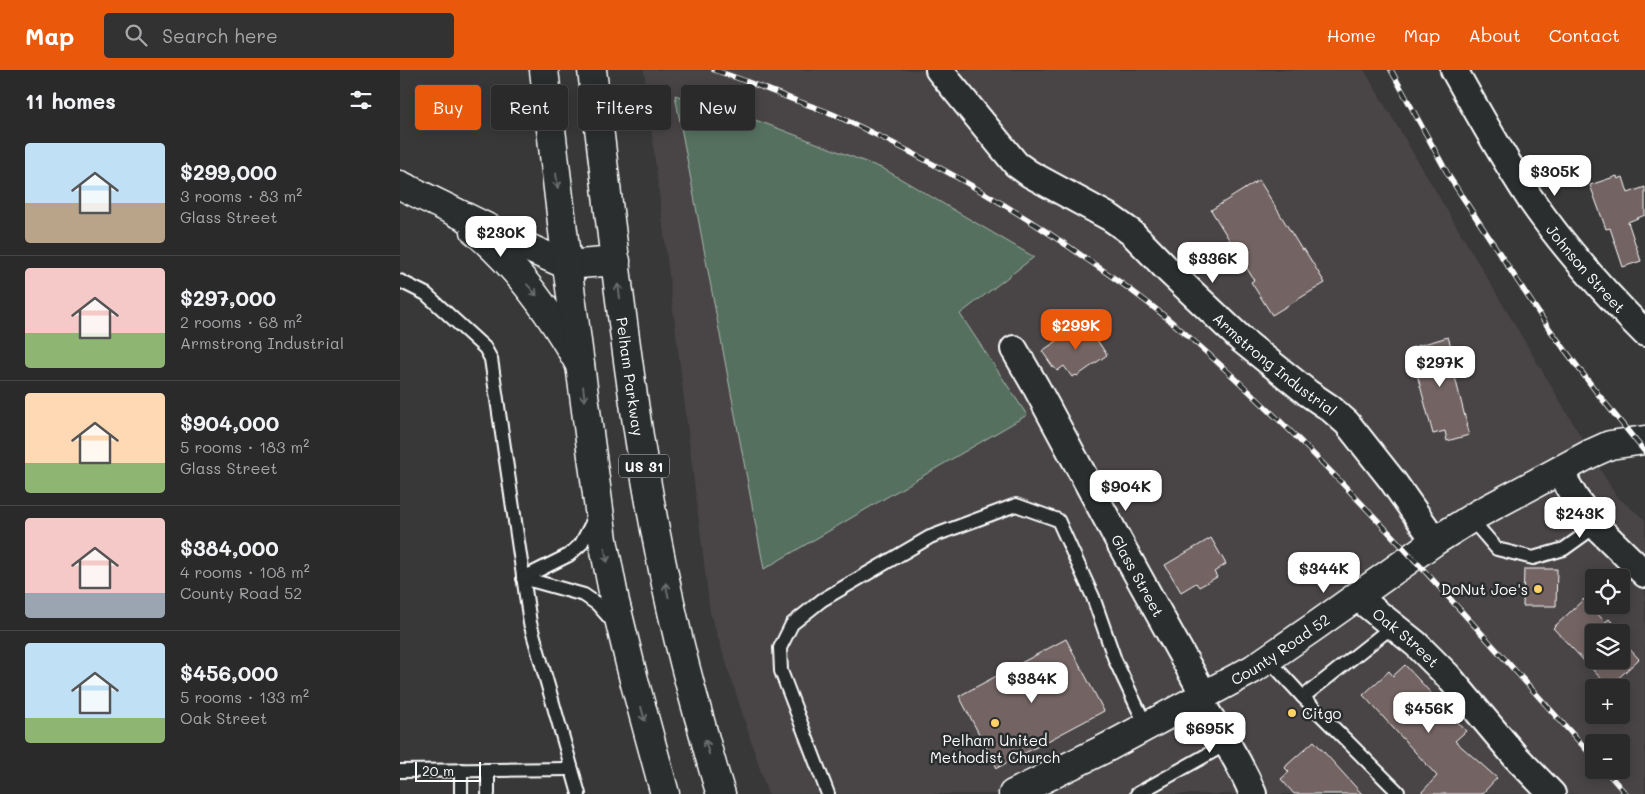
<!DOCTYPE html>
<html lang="en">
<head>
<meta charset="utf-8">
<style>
	:root { --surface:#2b2a2b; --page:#333233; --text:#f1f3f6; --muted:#a6a7a9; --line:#474647; --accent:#ea580c }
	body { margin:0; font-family:Mali,sans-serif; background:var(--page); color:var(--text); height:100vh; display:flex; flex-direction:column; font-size:19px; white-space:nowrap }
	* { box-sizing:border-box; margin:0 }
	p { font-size:16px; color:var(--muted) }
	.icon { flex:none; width:28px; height:28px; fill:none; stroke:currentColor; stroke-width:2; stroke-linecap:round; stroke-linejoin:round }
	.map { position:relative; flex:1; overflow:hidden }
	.side { display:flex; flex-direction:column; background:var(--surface); width:400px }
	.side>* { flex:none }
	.hud { position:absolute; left:15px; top:15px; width:475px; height:45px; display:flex; gap:10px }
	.buttons { position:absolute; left:1185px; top:499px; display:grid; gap:10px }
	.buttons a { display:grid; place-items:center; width:45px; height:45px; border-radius:5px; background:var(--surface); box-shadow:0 2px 12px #0003,0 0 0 1px var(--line); font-size:25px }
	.scale { position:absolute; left:15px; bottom:12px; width:66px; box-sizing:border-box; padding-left:5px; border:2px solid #fff; border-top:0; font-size:14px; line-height:18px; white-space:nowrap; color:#fff; -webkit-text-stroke:4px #2a2d2e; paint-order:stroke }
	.price { position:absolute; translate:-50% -42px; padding:0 11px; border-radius:10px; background:#fff; color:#222; font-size:16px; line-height:32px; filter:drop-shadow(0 1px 2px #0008) }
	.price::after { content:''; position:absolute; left:50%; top:30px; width:15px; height:11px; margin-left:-8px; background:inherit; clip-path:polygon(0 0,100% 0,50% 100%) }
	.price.active { background:var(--accent); color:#fff }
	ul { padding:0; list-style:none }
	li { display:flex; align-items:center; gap:15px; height:125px; padding:0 25px }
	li+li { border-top:1px solid var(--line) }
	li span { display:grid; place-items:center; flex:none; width:140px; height:100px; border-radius:5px; color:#555 }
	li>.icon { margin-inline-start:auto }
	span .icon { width:60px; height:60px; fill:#fffc; stroke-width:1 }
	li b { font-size:21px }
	h2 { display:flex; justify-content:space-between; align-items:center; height:60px; padding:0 25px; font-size:21px }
	.tag { padding:0 18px; border-radius:5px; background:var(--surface); box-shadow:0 2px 12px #0003,0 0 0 1px var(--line); font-size:18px; line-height:45px }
	.tag.active { background:var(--accent); color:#fff }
	header { display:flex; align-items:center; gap:30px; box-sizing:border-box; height:70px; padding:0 25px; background:var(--accent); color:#fff }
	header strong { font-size:24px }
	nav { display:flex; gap:28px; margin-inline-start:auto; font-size:18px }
	.search { width:350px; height:45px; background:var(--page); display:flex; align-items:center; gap:12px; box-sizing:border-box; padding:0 18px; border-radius:5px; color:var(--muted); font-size:19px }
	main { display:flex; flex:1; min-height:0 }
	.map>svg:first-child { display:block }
</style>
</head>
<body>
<header>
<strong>Map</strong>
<div class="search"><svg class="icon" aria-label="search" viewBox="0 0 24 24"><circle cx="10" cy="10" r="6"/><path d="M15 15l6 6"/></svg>Search here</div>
<nav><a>Home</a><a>Map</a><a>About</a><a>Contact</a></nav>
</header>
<main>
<section class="side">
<h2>11 homes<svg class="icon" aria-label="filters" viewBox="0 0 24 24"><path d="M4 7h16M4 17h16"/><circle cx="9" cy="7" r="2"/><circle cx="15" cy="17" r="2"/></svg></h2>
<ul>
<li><span style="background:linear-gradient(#bfe0f5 60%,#b9a48a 0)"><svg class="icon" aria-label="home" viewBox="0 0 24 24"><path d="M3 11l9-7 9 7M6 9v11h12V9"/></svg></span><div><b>$299,000</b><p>3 rooms · 83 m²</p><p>Glass Street</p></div></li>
<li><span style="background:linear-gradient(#f6c9c9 65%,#8fb573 0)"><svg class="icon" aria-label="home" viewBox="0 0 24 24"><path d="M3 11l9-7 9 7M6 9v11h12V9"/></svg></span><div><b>$297,000</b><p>2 rooms · 68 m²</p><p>Armstrong Industrial</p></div></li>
<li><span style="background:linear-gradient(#ffd9b3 70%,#8fb573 0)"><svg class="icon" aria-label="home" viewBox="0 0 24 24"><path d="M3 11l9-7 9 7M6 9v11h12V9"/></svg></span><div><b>$904,000</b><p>5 rooms · 183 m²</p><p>Glass Street</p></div></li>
<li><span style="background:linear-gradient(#f6c9c9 75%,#9aa5b1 0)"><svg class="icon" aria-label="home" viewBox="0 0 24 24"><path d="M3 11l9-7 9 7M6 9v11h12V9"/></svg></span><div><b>$384,000</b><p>4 rooms · 108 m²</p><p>County Road 52</p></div></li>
<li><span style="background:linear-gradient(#bfe0f5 75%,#8fb573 0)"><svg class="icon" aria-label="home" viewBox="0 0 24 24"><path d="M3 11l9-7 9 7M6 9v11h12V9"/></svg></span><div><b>$456,000</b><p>5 rooms · 133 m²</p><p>Oak Street</p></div></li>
</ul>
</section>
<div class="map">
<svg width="1245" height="724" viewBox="0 0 1245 724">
	<rect width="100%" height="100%" fill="#393839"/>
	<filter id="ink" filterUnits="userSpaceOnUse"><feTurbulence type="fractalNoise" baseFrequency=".02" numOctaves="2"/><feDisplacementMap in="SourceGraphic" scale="10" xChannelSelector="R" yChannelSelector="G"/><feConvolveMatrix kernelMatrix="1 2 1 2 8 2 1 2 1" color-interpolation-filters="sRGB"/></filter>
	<g filter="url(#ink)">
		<path fill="#4a4546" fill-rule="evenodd" d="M244,0h720l252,426 29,24v274h-877l-58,-182zM1194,508h27v27h-27zM1194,562h27v28h-27zM1194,618h27v27h-27zM1194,672h27v28h-27z"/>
		<path fill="#54705e" stroke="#aab8ae" d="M275,25l89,28 120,46 150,88 -74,57 67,101 -263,154z"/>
		<g fill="#736464" stroke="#fff">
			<path d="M1217,106l1,3 5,-2 5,16 17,-6v28l-17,7 13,39 -18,6 -13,-39 -4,1 -16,-44z"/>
			<path d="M859,110l43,70 2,-1 21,34 -53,32 -21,-33 3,-2 -43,-70z"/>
			<path d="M685,252l22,33 -30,21 -1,-1 -4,2 -8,-11 -7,5 -3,-4h-1l-11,-16z"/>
			<path d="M1048,267l6,19 -4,1 17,68h-1l3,10 -22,6 -2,-10 -12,3 -23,-86z"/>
			<path d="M811,468l15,26 -12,8 3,5 -18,10 -3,-4 -15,9 -16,-27z"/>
			<path d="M1124,499h33l-1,37h-33z"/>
			<path d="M1184,529l21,23 4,-3 14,14 -2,2v-3h-27v28h27v-20l18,19 -30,28 -56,-59z"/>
			<path d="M666,569l38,72 -107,57 -38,-72z"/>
			<path d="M1005,595l61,66 -11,10 42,37 -15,16h-62l17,-18 -74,-81 26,-24 4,5z"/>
			<path d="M914,671l48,53h-68l-13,-15 8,-7 -4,-4 2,-3z"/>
		</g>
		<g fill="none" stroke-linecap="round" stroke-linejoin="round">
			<defs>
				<g id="service">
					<path d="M0,211l26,13 59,54 6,11 39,264 49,171"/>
					<path d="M1071,449l26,30 36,9 31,-9 32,-23"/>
					<path d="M123,508l61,17 13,9 16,18"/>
					<path d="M123,508l46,-23 12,-11 14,-27"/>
					<path d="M993,556l-90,71 95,95"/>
					<path d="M868,589l35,38"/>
					<path d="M88,700v24"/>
					<path d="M0,701l171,-2"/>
					<path d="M61,724v-24"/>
					<path d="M428,724l-47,-123 -1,-23 12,-24 30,-24 108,-63 86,-32 42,15 35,77 22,63 31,66"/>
					<path d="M737,724l91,-51"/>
				</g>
				<g id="minor">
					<path id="s1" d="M539,0l77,94 14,10 81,44 21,15 36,37 74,70 66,53 22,15 17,15 45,57 43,61"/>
					<path id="s2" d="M1054,0c24,43 48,86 75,127 34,50 74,94 116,136"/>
					<path id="s3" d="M614,279l22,38 86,160 82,148"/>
					<path d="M1159,400l16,28 21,28 49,48"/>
					<path id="s4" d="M956,526l60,48 32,32 68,81 36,37"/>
					<path d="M798,629c21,31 41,61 55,95"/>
				</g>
				<g id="tertiary">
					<path d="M0,115l133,65 34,15 49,-4"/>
					<path d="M75,161c44,37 77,84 105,134"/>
					<path id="s5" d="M613,724l95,-47 145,-78 61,-42 121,-86 43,-27 112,-60 20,-9 35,-5"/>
				</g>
				<g id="primary">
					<path d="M144,0l23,195 36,275 12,62 19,78 31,114"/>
					<path id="s6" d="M192,0c27,217 46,433 106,644 8,27 14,54 23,80"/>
				</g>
			</defs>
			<use href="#service" stroke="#fff" stroke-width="16"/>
			<use href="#minor" stroke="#fff" stroke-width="30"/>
			<use href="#tertiary" stroke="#fff" stroke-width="31"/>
			<use href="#primary" stroke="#fff" stroke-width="31"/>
			<use href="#service" stroke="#2a2d2e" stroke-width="12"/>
			<use href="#minor" stroke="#2a2d2e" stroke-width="26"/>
			<use href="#tertiary" stroke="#2a2d2e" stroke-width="28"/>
			<use href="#primary" stroke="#2a2d2e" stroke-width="28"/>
			<defs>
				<g id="rail">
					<path d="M314,0c25,8 50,18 75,28 16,6 33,11 48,18 88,41 172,88 251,144 34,23 69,48 100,76 147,128 275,278 406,422"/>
					<path d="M991,0l59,108 98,149 50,67 47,58"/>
					<path d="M1205,700l21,24"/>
				</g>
			</defs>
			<use href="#rail" stroke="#fff" stroke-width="5.5"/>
			<use href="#rail" stroke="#2a2d2e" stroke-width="4" stroke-dasharray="11" stroke-linecap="butt"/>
		</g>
		<defs><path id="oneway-shaft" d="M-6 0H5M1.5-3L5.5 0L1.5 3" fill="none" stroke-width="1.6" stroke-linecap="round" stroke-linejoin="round" transform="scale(1.25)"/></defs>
		<g stroke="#6a6c6d">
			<use href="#oneway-shaft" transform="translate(157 111) rotate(83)"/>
			<use href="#oneway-shaft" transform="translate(132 220) rotate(49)"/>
			<use href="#oneway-shaft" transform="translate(219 221) rotate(-97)"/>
			<use href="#oneway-shaft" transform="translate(184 324) rotate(83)"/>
			<use href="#oneway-shaft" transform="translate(206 485) rotate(79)"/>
			<use href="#oneway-shaft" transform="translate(267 520) rotate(-102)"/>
			<use href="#oneway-shaft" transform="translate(243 644) rotate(75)"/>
			<use href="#oneway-shaft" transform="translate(307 677) rotate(-106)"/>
		</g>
	</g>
	<g fill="#ffd166" stroke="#2a2d2e" stroke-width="2">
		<circle cx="1138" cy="519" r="5"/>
		<circle cx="892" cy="643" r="5"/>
		<circle cx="595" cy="653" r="5"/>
	</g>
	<g text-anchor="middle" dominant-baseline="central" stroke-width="5" stroke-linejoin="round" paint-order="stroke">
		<rect fill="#2a2d2e" stroke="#bfc0c0" stroke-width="1" x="219" y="384.5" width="50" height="23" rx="4"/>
		<g font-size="14" font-weight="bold" fill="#fff">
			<text x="244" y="396">US 31</text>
		</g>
		<g font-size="15" fill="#fff" stroke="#2a2d2e">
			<text stroke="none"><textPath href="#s2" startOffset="239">Johnson Street</textPath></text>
			<text stroke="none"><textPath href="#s1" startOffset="451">Armstrong Industrial</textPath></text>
			<text stroke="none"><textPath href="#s6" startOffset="309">Pelham Parkway</textPath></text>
			<text stroke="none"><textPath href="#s3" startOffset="258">Glass Street</textPath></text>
			<text stroke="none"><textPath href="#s4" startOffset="65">Oak Street</textPath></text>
			<text stroke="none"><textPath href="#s5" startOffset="304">County Road 52</textPath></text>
		</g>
		<g font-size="15" fill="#fff" stroke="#2a2d2e" text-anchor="end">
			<text x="1128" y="519">DoNut Joe's</text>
			<text x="902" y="643" text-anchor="start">Citgo</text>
			<text x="595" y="670" text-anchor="middle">Pelham United<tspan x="595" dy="17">Methodist Church</tspan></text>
		</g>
	</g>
</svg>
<div class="buttons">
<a><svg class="icon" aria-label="locate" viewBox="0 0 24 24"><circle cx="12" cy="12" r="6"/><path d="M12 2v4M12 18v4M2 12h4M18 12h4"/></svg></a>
<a><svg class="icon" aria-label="layers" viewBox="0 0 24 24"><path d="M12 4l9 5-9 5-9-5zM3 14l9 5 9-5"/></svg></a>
<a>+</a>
<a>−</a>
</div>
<div class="scale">20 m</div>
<b class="price" style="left:1155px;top:127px">$305K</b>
<b class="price" style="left:101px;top:188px">$230K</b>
<b class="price" style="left:813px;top:214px">$336K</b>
<b class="price active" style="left:676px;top:281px">$299K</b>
<b class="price" style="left:1040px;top:318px">$297K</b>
<b class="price" style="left:726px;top:442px">$904K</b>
<b class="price" style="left:1180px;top:469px">$243K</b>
<b class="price" style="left:924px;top:524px">$344K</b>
<b class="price" style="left:632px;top:634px">$384K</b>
<b class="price" style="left:1029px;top:664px">$456K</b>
<b class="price" style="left:810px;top:684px">$695K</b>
<div class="hud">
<a class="tag active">Buy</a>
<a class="tag">Rent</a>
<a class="tag">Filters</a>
<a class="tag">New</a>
</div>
</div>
</main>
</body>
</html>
